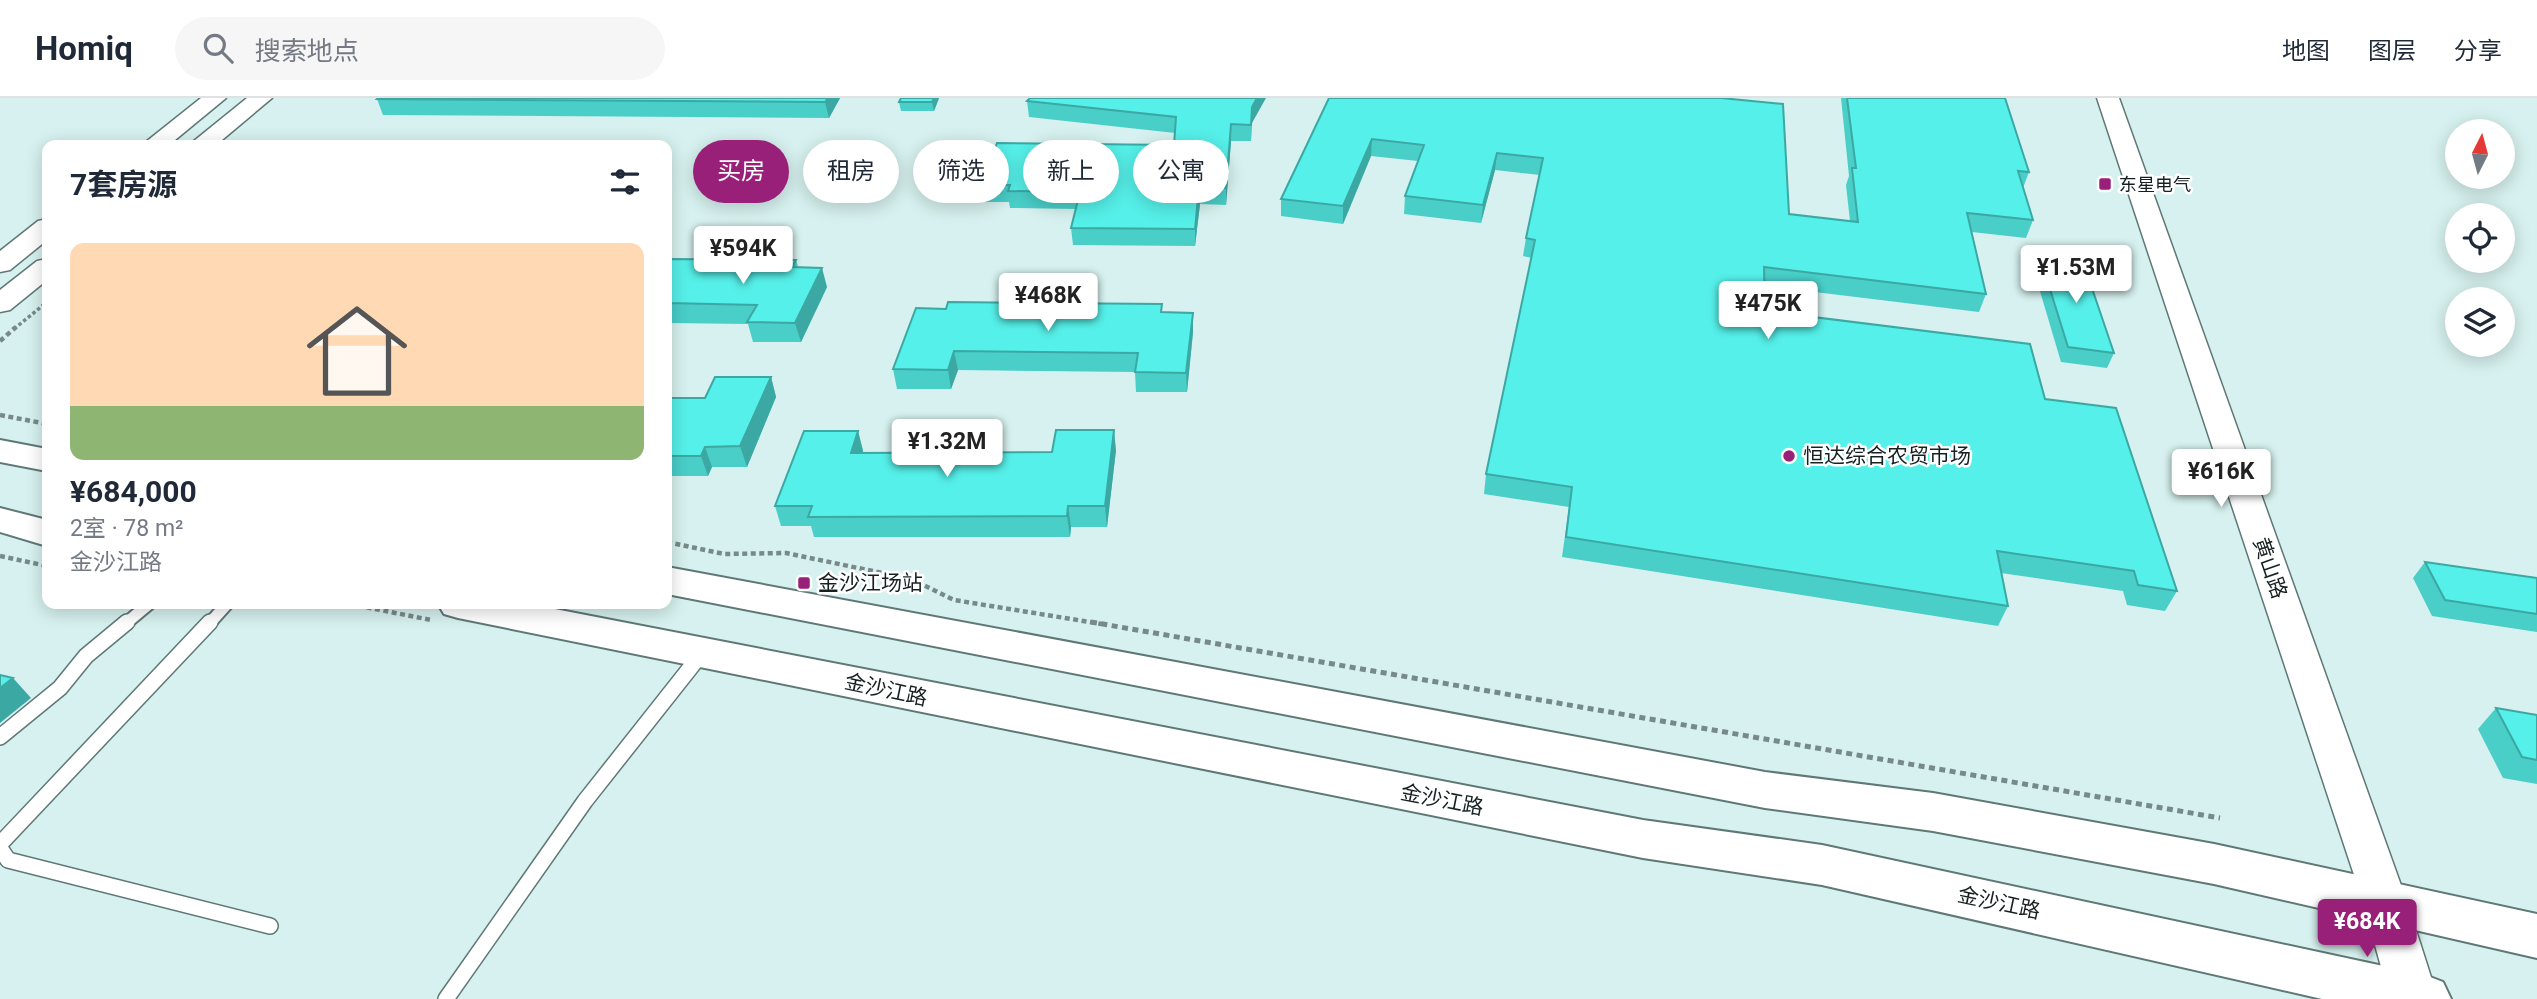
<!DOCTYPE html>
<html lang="zh">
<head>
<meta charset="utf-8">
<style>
	:root { --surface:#fff; --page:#f6f6f7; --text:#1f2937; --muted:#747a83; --line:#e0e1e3; --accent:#992079 }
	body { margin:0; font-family:Roboto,"Noto Sans SC",sans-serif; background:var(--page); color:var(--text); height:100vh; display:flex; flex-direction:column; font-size:26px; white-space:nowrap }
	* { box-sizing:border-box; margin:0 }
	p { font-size:23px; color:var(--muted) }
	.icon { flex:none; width:38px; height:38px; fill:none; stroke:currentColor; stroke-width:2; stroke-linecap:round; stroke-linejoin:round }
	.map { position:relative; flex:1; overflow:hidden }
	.side { position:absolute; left:42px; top:42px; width:630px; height:469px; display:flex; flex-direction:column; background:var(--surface); border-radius:14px; box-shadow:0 4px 18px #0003 }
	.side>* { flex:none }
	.banner { position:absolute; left:693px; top:42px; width:665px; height:63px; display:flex; gap:14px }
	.needle { width:46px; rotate:6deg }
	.tools { position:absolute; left:2445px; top:21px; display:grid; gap:14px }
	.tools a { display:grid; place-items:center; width:70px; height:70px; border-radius:50%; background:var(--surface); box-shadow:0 4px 18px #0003; font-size:35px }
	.price { position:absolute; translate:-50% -60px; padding:0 16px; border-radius:7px; background:#fff; color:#222; font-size:23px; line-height:46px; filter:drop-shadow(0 2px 4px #0008) }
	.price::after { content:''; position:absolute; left:50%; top:42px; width:21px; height:16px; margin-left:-10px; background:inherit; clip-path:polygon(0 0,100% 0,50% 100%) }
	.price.active { background:var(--accent); color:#fff }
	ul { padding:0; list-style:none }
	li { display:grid; align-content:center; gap:14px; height:371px; padding:0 28px }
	li span { display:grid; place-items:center; height:217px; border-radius:14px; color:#555 }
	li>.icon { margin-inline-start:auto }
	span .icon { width:126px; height:126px; fill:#fffc; stroke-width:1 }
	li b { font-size:30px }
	h2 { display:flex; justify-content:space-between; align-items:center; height:84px; padding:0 28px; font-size:30px }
	.pill { padding:0 24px; border-radius:32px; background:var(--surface); box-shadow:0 4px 18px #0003; font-size:24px; line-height:63px }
	.pill.active { background:var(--accent); color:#fff }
	header { display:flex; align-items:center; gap:42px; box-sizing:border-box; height:98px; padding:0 35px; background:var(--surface); border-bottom:2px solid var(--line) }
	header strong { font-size:33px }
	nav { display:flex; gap:38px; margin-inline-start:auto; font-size:24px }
	.search { width:490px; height:63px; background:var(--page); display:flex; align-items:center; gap:18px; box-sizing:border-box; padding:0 24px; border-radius:38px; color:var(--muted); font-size:26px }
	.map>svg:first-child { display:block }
</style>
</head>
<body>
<header>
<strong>Homiq</strong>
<div class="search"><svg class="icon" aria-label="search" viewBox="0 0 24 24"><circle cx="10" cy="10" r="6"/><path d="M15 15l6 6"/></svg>搜索地点</div>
<nav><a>地图</a><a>图层</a><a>分享</a></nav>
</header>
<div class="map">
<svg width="2537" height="901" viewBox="0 0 2537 901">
	<rect width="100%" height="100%" fill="#d6f1ef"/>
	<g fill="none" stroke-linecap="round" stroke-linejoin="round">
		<defs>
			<g id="lane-far1">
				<path d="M125,526l24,-20"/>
				<path d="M209,526l18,-20"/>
			</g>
			<g id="lane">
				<path d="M0,639l60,-49 26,-32 41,-34"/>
				<path d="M0,746l210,-222"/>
				<path d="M0,750l8,12 262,66"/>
				<path d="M446,901l139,-198 117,-148"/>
			</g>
			<g id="secondary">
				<path d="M201,0h25l-57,47h-27z"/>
				<path d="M247,0h25l-56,47h-27z"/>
				<path d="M2097,0h22l288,804 31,97h-48l-27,-97z"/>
				<path d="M47,121v21l-37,30 -10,2v-21l38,-30z"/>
				<path d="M47,161v21l-37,30 -10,2v-22l37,-29z"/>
			</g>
			<g id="primary">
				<path d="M0,342l47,9v22l-47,-9z"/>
				<path d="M0,410l47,12v26l-47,-14z"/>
				<path d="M667,469l1098,205 168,21 281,51 323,70v44l-323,-74 -281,-53 -168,-23 -1098,-214z"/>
				<path d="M438,506h91l1114,216 179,25 603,130 18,7 8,17h-129l-500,-114 -179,-27 -1185,-240 -14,-4z"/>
			</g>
		</defs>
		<use href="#lane-far1" stroke="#5f7876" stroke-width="15"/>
		<use href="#lane" stroke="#5f7876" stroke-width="18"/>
		<use href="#secondary" stroke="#5f7876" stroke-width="3"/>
		<use href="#primary" stroke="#5f7876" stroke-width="4"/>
		<path stroke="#778a89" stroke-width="3.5" stroke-dasharray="3.5 2.5" stroke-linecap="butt" d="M14,231l33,-27"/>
		<g stroke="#778a89" stroke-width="4.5" stroke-dasharray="5 3.5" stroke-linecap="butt">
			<path d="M0,243l16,-14"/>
			<path d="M0,317l47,9"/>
			<path d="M667,444l57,12 62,-1 125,26 43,21 148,24"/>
			<path d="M0,458l47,10"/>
			<path d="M350,506l81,16"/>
		</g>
		<path stroke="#778a89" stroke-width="5" stroke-dasharray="6 4.5" stroke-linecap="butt" d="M1091,524l1129,196"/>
		<use href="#lane-far1" stroke="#fff" stroke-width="11"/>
		<use href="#lane" stroke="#fff" stroke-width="15"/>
		<use href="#secondary" fill="#fff" fill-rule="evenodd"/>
		<use href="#primary" fill="#fff" fill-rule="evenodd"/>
	</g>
	<g fill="#49cec8">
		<path d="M840,0l-11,20 -446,-3 -6,-16z"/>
		<path d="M901,0h38l-5,13h-33l-2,-9z"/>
		<path d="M1329,0l460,116 61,7 -4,-36 3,-9 -8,-78h164l24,74 -6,16 10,32 -7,18 -54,-6 14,62 -7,18 -214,-26v25l280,88 132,192 -12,20 -38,-6 -4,-14 -122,-18 7,33 -10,20 -436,-69 7,-50 -85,-13 2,-20 46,-216 -9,-2 3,-18 14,-63 -45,-5 -14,53 -77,-9 1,-18 13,-35 -47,-5 -28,68 -62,-8v-17z"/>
		<path d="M1027,3l225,22 -1,18h-20l-5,64 -26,-1 -5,42 -122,-1 -2,-17 5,-19 -66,-1 -1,-6h-24l-3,-17 192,-40 1,-12 -146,-16z"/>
		<path d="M2040,159l74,96 -7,15 -46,-6 -27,-91z"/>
		<path d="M667,161l129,1 2,7 29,20 -26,55h-48l-5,-18 -81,-1z"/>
		<path d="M1162,206v8l31,1v19l-6,60h-51l-1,-20 -177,-2 -7,19h-54l-4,-20 53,-60z"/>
		<path d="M771,279l5,20 -29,70h-35l-4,9h-41v-78h38z"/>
		<path d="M858,333l5,20 -1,2 190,-1 64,-2 -9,77h-36l-1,10h-256l-3,-11h-30l-6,-20z"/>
		<path d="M2425,464l112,16v54l-105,-16 -19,-38z"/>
		<path d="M2496,610l41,7v69l-34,-6 -25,-49z"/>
	</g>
	<g fill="#3ca8a3">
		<path d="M828,0h12l-11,20 -4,-16z"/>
		<path d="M934,0h5l-5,13 -2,-9z"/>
		<path d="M1257,0h9l-14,25 -1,18 1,-34z"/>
		<path d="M1231,26v17l-5,64v-17z"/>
		<path d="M1372,41l-1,17 -28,68v-18z"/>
		<path d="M1497,55l-2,17 -14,53 2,-18z"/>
		<path d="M1199,89l1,17 -5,42v-17z"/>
		<path d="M822,170l5,19 -26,55 -6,-19z"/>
		<path d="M1193,215v19l-6,60 -1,-19z"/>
		<path d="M954,253l4,19 -7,19 -3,-19z"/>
		<path d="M771,279l5,20 -29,70 -7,-21z"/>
		<path d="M1114,332l2,20 -9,77 -2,-21z"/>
		<path d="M858,333l5,20 -7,22 -5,-20z"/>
		<path d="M705,349l7,20 -4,9 -7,-20z"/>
		<path d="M1068,408l3,21 -1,10 -3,-21z"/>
		<path d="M13,580l18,20 -31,25v-35z"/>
	</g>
	<g fill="#55f0e9" stroke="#3ca8a3" stroke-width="2">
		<path d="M378,0h450l-3,4 -448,-3z"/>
		<path d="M901,0h33l-2,4h-33z"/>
		<path d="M1030,0h227l-5,9 -1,18 -20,-1 -5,64 -27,-1 -4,42 -124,-1 9,-36 -72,-1 2,-6h-28l15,-42 177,2 2,-28 -149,-16z"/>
		<path d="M1329,0h392l62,6 6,110 69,8 -6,-54h4l-9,-70h158l24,74 -11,-1 15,49 -66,-7 19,81 -222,-27 1,44 265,33 15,55 71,9 61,183 -39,-6 -4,-14 -137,-20 11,55 -442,-69 6,-50 -86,-13 49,-234 -9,-2 17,-80 -46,-5 -14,52 -78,-9 19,-51 -52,-6 -29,67 -62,-7z"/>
		<path d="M2040,159l43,5 31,91 -46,-6z"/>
		<path d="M667,161l129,1 -4,7 30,1 -27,55 -48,-1 10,-17 -90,-2z"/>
		<path d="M948,204l214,2 -1,8 32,1 -7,60 -51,-1 3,-19 -184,-2 -6,19 -55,-1 23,-61 30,1z"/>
		<path d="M715,279h56l-31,69 -35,1 -4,9h-34v-58h38z"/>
		<path d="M1056,332h58l-9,76h-37l-1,10 -259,1 4,-11h-37l29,-75h54l-7,22 201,-1z"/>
		<path d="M2425,464l112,16v36l-92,-14z"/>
		<path d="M0,577l13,3 -13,10z"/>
		<path d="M2496,610l41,7v45l-15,-3z"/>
	</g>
	<g fill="#992079" stroke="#fff" stroke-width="2.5">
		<rect x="2098" y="79" width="14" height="14" rx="3.5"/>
		<circle cx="1789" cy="358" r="7"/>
		<rect x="797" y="478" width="14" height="14" rx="3.5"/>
	</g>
	<g text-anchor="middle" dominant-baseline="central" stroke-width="5" stroke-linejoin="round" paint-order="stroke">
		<g font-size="18" fill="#162020" stroke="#fff" text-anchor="start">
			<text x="2119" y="86">东星电气</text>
		</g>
		<g font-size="21" fill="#162020" stroke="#fff" text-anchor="start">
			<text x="1803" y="358">恒达综合农贸市场</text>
			<text x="818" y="485">金沙江场站</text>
		</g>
		<g font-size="21" fill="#162020" stroke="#fff">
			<text transform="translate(2270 470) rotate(71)">黄山路</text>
			<text transform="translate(886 592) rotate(12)">金沙江路</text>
			<text transform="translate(1442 702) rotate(11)">金沙江路</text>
			<text transform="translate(1999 805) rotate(12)">金沙江路</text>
		</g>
	</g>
</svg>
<div class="tools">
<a><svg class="needle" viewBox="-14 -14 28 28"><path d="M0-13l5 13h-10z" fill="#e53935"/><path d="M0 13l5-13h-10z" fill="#747a83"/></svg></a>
<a><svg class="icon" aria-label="locate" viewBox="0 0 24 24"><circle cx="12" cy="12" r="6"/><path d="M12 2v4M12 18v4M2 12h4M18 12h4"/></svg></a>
<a><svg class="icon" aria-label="layers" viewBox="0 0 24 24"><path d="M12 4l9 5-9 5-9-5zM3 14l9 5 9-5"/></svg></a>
</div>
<b class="price" style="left:743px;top:188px">¥594K</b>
<b class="price" style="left:2076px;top:207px">¥1.53M</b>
<b class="price" style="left:1048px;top:235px">¥468K</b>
<b class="price" style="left:1768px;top:243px">¥475K</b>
<b class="price" style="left:947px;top:381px">¥1.32M</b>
<b class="price" style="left:2221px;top:411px">¥616K</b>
<b class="price active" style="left:2367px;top:861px">¥684K</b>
<div class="banner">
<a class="pill active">买房</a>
<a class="pill">租房</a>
<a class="pill">筛选</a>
<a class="pill">新上</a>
<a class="pill">公寓</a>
</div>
<section class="side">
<h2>7套房源<svg class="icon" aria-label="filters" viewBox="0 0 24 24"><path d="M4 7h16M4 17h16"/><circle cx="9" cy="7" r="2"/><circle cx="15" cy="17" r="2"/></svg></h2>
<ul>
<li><span style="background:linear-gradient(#ffd9b3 75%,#8fb573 0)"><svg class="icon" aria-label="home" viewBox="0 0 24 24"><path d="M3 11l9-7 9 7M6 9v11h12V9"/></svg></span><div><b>¥684,000</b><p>2室 · 78 m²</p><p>金沙江路</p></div></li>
</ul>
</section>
</div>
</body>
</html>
